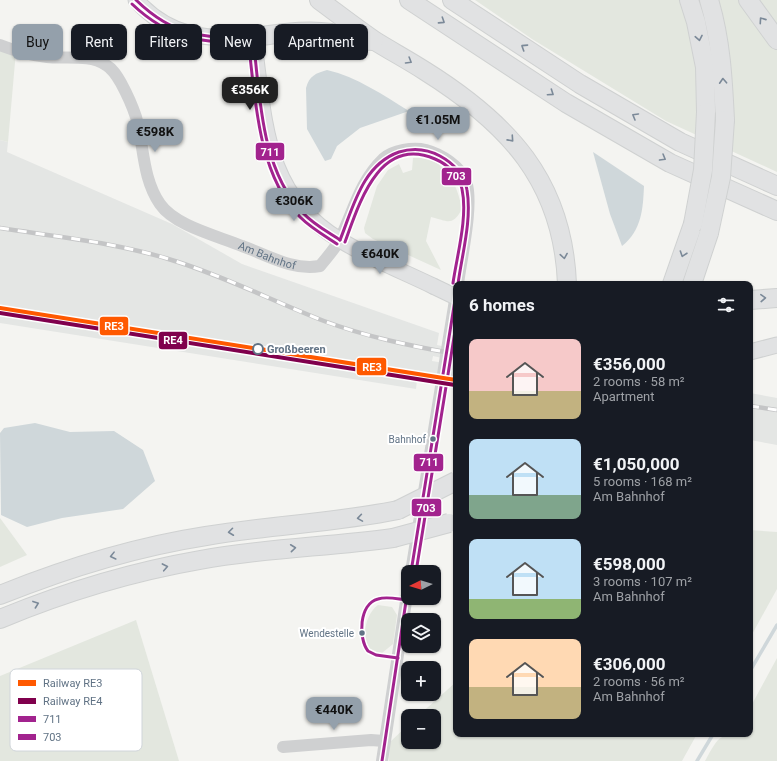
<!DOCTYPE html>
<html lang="en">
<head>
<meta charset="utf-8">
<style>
	:root { --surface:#171b24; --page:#20242c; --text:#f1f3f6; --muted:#9ea1a6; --accent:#94a0ab }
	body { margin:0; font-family:Roboto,sans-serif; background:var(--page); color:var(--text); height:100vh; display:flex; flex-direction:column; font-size:15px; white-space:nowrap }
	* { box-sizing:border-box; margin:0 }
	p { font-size:13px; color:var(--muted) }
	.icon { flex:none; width:22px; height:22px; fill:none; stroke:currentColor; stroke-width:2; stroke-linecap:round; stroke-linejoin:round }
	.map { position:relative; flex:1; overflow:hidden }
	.details { position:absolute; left:453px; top:281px; width:300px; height:456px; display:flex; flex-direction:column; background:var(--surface); border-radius:8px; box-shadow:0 1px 3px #0004 }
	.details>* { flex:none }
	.top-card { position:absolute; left:12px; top:24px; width:380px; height:36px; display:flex; gap:8px }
	.needle { width:26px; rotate:265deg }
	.controls { position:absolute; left:401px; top:565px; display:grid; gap:8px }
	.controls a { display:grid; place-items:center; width:40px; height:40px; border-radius:8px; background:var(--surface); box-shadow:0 1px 3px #0004; font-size:20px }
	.price { position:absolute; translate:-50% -34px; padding:0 9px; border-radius:8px; background:var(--accent); color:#111; font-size:13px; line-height:26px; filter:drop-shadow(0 1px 2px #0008) }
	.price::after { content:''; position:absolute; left:50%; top:24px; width:12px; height:9px; margin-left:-6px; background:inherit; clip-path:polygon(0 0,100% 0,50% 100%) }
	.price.on { background:#222; color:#fff }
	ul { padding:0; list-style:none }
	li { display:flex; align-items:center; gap:12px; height:100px; padding:0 16px }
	li span { display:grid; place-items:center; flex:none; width:112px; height:80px; border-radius:8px; color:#555 }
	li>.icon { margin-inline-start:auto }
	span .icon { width:48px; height:48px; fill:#fffc; stroke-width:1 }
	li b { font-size:17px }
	h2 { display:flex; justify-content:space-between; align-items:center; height:48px; padding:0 16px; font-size:17px }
	.tag { padding:0 14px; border-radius:8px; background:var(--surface); box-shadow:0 1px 3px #0004; font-size:14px; line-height:36px }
	.tag.on { background:var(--accent); color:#111 }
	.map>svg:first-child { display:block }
</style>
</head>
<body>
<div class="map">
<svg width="777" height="761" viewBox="0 0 777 761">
	<rect width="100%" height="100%" fill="#f4f4f1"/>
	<g fill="#e4e6e4">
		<path d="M0,140l8,2 -1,10 165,72 70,40 197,69 -2,12 19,4v12l-23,-5 -1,5 24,4v21l-39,-6 -1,9 -416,-66z"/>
		<path d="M750,393l27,5v47l-27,-5z"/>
	</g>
	<g fill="#e3e7df">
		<path d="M475,0h264l38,49v123l-111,-51 -134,-82z"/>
		<path d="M755,0h22v29z"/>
		<path d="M0,48l16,3 -8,91 -8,-2z"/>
		<path d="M422,157c26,6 35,28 40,52 -10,18 -14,12 -31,8l-5,24 15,29 -68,-31 -8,-6 -1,-5 13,-42 11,-16 11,-6 4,9 9,-3 1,-12z"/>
		<path d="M0,518l27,37 -27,12z"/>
		<path d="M750,530l27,2v57l-27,49z"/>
		<path d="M378,605l14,2 5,8 -4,29 -11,9c-25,0 -19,-38 -4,-48z"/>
		<path d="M136,620l43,141h-179v-85z"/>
		<path d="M777,658v103h-72c15,-27 14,-27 45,-27v-26z"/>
		<path d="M456,682v52h241l-15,27h-293l1,-19 18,-17v17h26v-26h-16z"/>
	</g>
	<g fill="#cfd7da">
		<path d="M327,70c30,7 56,25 82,41l-49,17 -23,18 -6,13 -6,2 -18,-32 -1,-41c3,-12 10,-15 21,-18z"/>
		<path d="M593,152l51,34c-1,22 -2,44 -22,60l-12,-32z"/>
		<path d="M35,423l35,9 44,-1 29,19 12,31 -32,28 -61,9 -35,9 -26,-12 -1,-82 4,-5z"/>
	</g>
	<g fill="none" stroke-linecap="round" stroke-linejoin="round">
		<g stroke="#cfd7da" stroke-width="3.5">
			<path d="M750,671l27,-46"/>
			<path d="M697,761l15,-25"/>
		</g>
		<defs>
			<g id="major">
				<path d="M136,0c33,37 70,40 117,37 12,80 9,157 87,203 29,18 62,31 93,46"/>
				<path d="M750,352l27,-7"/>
			</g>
			<g id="highway">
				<path d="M319,0c19,14 37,28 56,41 16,10 33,19 50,30 83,52 138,110 142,213"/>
				<path d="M409,0l157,103 104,60 107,48"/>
				<path d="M452,0l128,84 100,58 97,44"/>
				<path d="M689,0l7,22 9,45 1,45"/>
				<path d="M709,0c12,40 14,79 16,120"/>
				<path d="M748,0l29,40"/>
				<path d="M253,37c26,-3 52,-8 78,-4 15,3 28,8 43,8"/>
				<path d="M672,284l21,-60"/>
				<path d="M692,284l17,-51"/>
				<path d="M750,300l27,-2"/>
				<path d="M0,595c67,-27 135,-48 206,-59 64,-11 129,-13 192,-26"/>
				<path d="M0,619c65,-27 131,-47 200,-59 64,-12 129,-13 193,-22"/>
			</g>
		</defs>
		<use href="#major" stroke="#cfd1d1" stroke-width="17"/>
		<use href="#highway" stroke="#cfd1d1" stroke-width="20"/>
		<g stroke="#cfd0d1" stroke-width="12">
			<path id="s1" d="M0,45c15,6 31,10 47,12 18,2 43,-3 59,8 7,4 11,11 15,18 6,11 11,22 15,34 8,28 6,61 24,87 15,22 58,32 82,42 25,9 51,25 78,20 7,-9 15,-17 20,-27 13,-27 20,-58 43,-80 10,-9 30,-12 43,-9 15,4 34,16 40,31 8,23 -5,78 -8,103"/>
			<path d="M411,572l45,-278"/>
			<path d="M283,747l88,-7 13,1"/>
			<path d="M382,761l26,-173"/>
		</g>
		<use href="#major" stroke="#e1e2e3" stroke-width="15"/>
		<use href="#highway" stroke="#e1e2e3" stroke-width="18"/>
		<defs>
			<g id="rail">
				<path d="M0,228c59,9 121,15 178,34 50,16 97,40 146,59 43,16 87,25 132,33"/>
				<path d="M750,406l27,4"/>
			</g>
		</defs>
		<use href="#rail" stroke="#c4c5c6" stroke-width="4.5"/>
		<use href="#rail" stroke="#fff" stroke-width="3" stroke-dasharray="9" stroke-linecap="butt"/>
		<defs>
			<path id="major-bridge" d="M433,286l23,11"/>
			<g id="highway-bridge">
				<path d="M693,224l10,-54 3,-58"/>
				<path d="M709,233l12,-56 4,-57"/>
				<path d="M398,510l58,-29"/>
				<path d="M393,538l56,-15"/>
			</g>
		</defs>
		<use href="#major-bridge" stroke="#cfd1d1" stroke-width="17" stroke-linecap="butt"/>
		<use href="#highway-bridge" stroke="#cfd1d1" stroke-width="20" stroke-linecap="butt"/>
		<use href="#major-bridge" stroke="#e1e2e3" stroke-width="15"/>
		<use href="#highway-bridge" stroke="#e1e2e3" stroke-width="18"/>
		<defs>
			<g id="bus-1">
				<path d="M136,0c37,36 67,39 117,37"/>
				<path d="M253,37c7,58 7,131 50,176 10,11 25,19 37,27"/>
				<path d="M340,240c13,-32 22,-75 59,-88 13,-4 28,-3 41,4 13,7 25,19 27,34 5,30 -5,64 -9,94"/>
				<path d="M411,572l45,-278"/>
				<path d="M382,761l26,-173"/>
			</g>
			<g id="bus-2">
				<path d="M132,4c38,36 71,40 121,38"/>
				<path d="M248,38c7,57 9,136 52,179 11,11 25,19 37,27"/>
				<path d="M345,242c14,-38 34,-107 90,-83 12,5 24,16 27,30 6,28 -5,66 -9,94"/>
				<path d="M416,572l40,-247"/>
				<path d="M398,658l-22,-3 -8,-4c-10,-13 -9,-47 10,-52 9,-3 19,0 28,1"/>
			</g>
		</defs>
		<use href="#bus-1" stroke="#fff" stroke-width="6"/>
		<use href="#bus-2" stroke="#fff" stroke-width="6"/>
		<use href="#bus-1" stroke="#a2238e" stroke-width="3"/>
		<use href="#bus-2" stroke="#a2238e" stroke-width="3"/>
		<defs>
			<path id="rail-1" d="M0,308l456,72"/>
			<path id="rail-2" d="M0,313l455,72"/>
		</defs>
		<use href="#rail-1" stroke="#fff" stroke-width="7"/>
		<use href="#rail-2" stroke="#fff" stroke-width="7"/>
		<use href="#rail-1" stroke="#ff5900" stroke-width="4"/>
		<use href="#rail-2" stroke="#80004d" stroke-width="4"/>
	</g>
	<defs><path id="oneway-chevron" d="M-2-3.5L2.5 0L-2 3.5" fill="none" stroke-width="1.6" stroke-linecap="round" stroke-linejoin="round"/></defs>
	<g stroke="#7b8998">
		<use href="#oneway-chevron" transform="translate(762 20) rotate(-125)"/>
		<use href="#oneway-chevron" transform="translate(442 21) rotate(33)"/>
		<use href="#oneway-chevron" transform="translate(699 38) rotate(79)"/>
		<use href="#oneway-chevron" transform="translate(524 47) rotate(-147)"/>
		<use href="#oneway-chevron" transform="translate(409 61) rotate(31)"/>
		<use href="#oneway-chevron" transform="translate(723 81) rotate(-93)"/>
		<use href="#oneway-chevron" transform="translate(551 93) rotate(34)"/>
		<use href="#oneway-chevron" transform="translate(635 116) rotate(-150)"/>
		<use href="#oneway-chevron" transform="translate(511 139) rotate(48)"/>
		<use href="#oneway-chevron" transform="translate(663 158) rotate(30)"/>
		<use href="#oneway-chevron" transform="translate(683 254) rotate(109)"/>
		<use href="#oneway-chevron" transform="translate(564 256) rotate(81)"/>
		<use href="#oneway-chevron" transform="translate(763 298) rotate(-3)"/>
		<use href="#oneway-chevron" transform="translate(360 518) rotate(171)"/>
		<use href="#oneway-chevron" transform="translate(231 532) rotate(173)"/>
		<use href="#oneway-chevron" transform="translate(293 548) rotate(-6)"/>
		<use href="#oneway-chevron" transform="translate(113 556) rotate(166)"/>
		<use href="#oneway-chevron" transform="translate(165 567) rotate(-11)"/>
		<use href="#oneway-chevron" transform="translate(36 604) rotate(-20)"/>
	</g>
	<circle fill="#fff" stroke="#617385" stroke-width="2" cx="258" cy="349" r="5"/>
	<g fill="#617385" stroke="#fff" stroke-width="1.5">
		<circle cx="433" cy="439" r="3.5"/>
		<circle cx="362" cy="633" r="3.5"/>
	</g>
	<g text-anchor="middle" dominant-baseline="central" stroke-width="4" stroke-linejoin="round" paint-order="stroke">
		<g font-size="10" fill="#617385" stroke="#fff" text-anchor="end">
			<text x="426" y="439">Bahnhof</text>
			<text x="354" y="633">Wendestelle</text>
		</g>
		<g font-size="11" fill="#617385" stroke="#fff">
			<text stroke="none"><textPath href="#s1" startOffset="381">Am Bahnhof</textPath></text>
		</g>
		<g font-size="11" font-weight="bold" fill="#617385" stroke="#fff" text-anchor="start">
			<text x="267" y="349">Großbeeren</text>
		</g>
	</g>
	<rect x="10" y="669" width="132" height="82" rx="6" fill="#fff" stroke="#d0d5da" stroke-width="1"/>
	<rect x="18" y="680" width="18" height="6" fill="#ff5900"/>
	<rect x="18" y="698" width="18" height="6" fill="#80004d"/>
	<rect x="18" y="716" width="18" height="6" fill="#a2238e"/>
	<rect x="18" y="734" width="18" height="6" fill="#a2238e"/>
	<g font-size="11" fill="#617385">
		<text x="43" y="687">Railway RE3</text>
		<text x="43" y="705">Railway RE4</text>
		<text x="43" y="723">711</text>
		<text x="43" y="741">703</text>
	</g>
	<g stroke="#fff" stroke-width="1.5">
		<rect x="255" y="142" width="30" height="19" rx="4" fill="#a2238e"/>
		<rect x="441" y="167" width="31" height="19" rx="4" fill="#a2238e"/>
		<rect x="99" y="316" width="30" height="20" rx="4" fill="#ff5900"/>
		<rect x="158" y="331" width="30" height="19" rx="4" fill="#80004d"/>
		<rect x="356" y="357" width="31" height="19" rx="4" fill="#ff5900"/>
		<rect x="413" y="453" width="31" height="19" rx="4" fill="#a2238e"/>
		<rect x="411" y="498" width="31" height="19" rx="4" fill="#a2238e"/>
	</g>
	<g font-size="11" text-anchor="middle" font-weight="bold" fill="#fff">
		<text x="270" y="156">711</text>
		<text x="456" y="180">703</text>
		<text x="114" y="330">RE3</text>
		<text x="173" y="344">RE4</text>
		<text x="372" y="371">RE3</text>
		<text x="429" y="466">711</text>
		<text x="426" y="512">703</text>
	</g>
</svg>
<div class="controls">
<a><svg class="needle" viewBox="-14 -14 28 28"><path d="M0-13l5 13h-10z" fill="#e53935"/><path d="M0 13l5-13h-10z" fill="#9ea1a6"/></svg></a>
<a><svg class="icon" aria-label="layers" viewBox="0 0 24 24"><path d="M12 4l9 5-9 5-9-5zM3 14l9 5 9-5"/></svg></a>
<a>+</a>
<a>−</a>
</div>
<b class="price on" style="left:250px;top:111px">€356K</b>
<b class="price" style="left:438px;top:141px">€1.05M</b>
<b class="price" style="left:155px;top:153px">€598K</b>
<b class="price" style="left:294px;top:222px">€306K</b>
<b class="price" style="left:380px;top:275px">€640K</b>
<b class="price" style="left:334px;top:731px">€440K</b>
<div class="top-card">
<a class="tag on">Buy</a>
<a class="tag">Rent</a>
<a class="tag">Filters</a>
<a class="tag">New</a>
<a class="tag">Apartment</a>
</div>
<section class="details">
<h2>6 homes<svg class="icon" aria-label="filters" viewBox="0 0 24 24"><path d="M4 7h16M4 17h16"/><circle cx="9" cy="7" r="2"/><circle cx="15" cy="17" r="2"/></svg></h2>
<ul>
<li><span style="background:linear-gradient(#f6c9c9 65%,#c2b280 0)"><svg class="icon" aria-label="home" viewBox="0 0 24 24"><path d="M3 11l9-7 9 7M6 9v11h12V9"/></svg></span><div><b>€356,000</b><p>2 rooms · 58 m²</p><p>Apartment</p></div></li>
<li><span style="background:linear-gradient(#bfe0f5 70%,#7fa58c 0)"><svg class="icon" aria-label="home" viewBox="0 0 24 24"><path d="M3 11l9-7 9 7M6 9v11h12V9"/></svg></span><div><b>€1,050,000</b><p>5 rooms · 168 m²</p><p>Am Bahnhof</p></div></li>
<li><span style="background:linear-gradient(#bfe0f5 75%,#8fb573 0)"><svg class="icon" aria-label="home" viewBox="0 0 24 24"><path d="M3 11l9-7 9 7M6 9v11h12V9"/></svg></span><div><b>€598,000</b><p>3 rooms · 107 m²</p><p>Am Bahnhof</p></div></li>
<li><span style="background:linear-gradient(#ffd9b3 60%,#c2b280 0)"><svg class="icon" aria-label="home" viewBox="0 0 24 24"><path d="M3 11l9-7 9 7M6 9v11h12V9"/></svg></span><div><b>€306,000</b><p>2 rooms · 56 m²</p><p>Am Bahnhof</p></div></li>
</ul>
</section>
</div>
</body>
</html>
